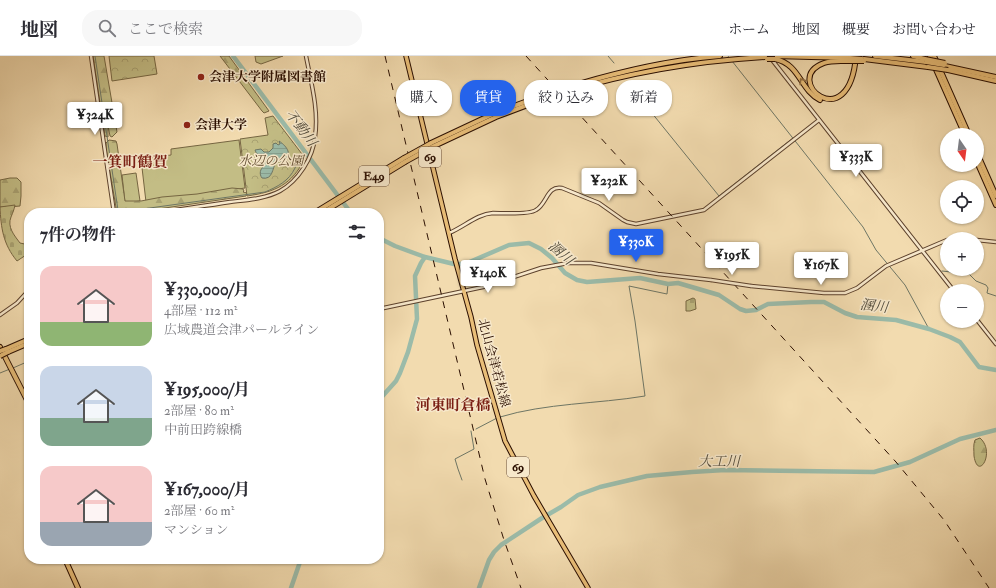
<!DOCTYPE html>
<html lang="ja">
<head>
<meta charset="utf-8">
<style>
	:root { --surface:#fff; --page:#f7f7f7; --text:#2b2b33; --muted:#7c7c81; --line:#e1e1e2; --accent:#2563eb }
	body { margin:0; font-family:"IM FELL Double Pica","Noto Serif JP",serif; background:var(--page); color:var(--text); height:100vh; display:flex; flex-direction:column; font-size:15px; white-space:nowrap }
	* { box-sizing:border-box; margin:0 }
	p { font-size:13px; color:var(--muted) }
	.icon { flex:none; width:22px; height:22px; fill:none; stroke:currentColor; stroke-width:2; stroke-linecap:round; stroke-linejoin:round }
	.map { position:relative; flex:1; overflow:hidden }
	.side { position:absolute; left:24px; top:152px; width:360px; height:356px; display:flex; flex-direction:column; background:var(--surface); border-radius:16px; box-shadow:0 1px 3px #0004 }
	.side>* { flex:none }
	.top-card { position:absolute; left:396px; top:24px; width:380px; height:36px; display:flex; gap:8px }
	.needle { width:26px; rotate:166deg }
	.fabs { position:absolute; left:940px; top:72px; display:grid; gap:8px }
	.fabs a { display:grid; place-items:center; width:44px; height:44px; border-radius:50%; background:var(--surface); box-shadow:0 1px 3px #0004; font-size:20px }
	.price { position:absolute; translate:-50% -34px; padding:0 9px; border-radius:4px; background:#fff; color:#222; font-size:13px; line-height:26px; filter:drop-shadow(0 1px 2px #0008) }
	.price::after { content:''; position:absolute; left:50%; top:24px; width:12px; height:9px; margin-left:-6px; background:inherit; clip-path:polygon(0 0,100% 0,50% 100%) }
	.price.on { background:var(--accent); color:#fff }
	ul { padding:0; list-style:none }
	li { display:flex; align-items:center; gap:12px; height:100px; padding:0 16px }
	li span { display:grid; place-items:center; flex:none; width:112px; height:80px; border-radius:12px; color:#555 }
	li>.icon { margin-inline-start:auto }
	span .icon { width:48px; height:48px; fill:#fffc; stroke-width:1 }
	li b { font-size:17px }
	h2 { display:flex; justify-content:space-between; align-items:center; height:48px; padding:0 16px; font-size:17px }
	.tag { padding:0 14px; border-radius:16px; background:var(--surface); box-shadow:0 1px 3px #0004; font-size:14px; line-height:36px }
	.tag.on { background:var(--accent); color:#fff }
	header { display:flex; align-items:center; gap:24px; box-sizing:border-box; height:56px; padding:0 20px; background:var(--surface); border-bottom:1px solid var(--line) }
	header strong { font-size:19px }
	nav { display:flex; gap:22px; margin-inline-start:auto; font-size:14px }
	.search { width:280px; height:36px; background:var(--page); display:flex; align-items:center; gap:10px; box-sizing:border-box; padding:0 14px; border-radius:16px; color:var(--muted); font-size:15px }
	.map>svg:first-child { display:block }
</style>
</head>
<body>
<header>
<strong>地図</strong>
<div class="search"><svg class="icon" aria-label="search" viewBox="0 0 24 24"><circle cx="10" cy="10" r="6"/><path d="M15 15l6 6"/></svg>ここで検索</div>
<nav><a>ホーム</a><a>地図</a><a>概要</a><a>お問い合わせ</a></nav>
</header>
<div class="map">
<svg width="996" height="532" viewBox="0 0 996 532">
	<defs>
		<pattern id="forest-firs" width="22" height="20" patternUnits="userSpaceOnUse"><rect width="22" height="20" fill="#c3bd85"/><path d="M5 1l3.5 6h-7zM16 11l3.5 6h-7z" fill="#a8a171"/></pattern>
		<pattern id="cemetery-stones" width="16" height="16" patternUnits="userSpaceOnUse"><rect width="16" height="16" fill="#c3bd85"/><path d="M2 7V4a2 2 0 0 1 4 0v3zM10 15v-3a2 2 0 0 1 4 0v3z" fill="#a8a171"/></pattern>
		<pattern id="park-crowns" width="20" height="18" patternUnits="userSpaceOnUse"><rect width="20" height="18" fill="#c3bd85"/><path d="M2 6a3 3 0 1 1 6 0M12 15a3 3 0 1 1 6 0" fill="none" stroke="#a8a171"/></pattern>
		<pattern id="water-rules" width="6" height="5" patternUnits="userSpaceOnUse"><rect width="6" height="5" fill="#9bbba9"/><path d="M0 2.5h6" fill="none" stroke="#86a090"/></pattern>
	</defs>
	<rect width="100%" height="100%" fill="#f2dbaf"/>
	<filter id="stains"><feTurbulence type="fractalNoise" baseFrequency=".005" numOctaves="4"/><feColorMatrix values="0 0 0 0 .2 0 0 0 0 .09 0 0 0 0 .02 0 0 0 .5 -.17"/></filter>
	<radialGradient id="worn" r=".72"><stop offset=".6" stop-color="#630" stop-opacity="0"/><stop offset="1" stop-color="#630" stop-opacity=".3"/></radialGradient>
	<g fill="#c3bd85" stroke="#766642">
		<path d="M255,0h28l-22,8 -5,-2z"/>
		<path d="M239,84l6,48 -99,14 -5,-43 30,-4v-6z"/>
		<path d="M136,117l4,28 -15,2 -3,-28z"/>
	</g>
	<g fill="url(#forest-firs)" stroke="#766642">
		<path d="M93,0h11l13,76 -5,5 -2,-1 -2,-10v11l-3,-1z"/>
		<path d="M220,0h9l40,55 -5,2 -2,-2z"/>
		<path d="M109,84l7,1 1,3 8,57h16l21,-4 35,-3 35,-6 11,1 1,2 -1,1 4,1 -1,3 -115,17h-14l-11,-64v-6z"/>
		<path d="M10,122h7l4,4v14l-1,10 -11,1h-9v-27z"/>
		<path d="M980,382c16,14 -2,44 -6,18 0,-6 -1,-11 1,-16z"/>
	</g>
	<g fill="url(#cemetery-stones)" stroke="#766642">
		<path d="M15,149c-1,5 -2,7 -4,12 -4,10 3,18 9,26l9,2v8l-12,8c-14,-17 -16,-33 -17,-54z"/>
		<path d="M693,242l2,1 1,10 -6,2h-4v-10z"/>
	</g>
	<g fill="url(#park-crowns)" stroke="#766642">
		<path d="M109,0h45l3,18 -45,7z"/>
		<path d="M273,60l32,42c-13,27 -30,34 -58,38l-7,-57 28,-4 -3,-17z"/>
	</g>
	<path fill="url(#water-rules)" stroke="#6e7665" d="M279,85c6,4 14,12 6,19 -2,1 -7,2 -9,2 -4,7 -3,18 -14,16 -3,-4 -2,-9 2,-12 1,-9 -7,-9 -9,-16l6,-1 3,3h5l4,-4v-4l3,-1 2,2 2,-1z"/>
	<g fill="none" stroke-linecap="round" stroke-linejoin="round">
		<g stroke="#6e7665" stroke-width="1">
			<path d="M95,0l23,154 3,2 144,-20c12,-5 24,-11 30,-24 3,-6 4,-12 10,-16"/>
			<path d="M608,0l6,7"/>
			<path d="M728,0l2,3"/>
			<path d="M732,5l131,166 13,23 29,35 24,44"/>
			<path d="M630,30l89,110 74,-58"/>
			<path d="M942,215l27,3 7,7 10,4 2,3 -1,5 9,3"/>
			<path d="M13,312l16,-7"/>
			<path d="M0,317l10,-4"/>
			<path d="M500,361c46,-14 97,-13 145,-21l-10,-75 -6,-35 38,8 1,-10"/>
			<path d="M476,373l21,-11"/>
			<path d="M462,424l-4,-11 -3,-10 19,-10 -3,-18"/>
		</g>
		<g stroke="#9bbba9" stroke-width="4.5">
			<path d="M233,0l118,157"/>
			<path d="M379,182l16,8 30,11 29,7h11l44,-19 20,-2 12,6 11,9 13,15 12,7 10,2 53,-4 28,6 10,-1 41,12 21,14 6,2 10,-1 12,-6 43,-2h13l21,11 12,4 39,3 33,9 21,8 10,5 19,25 17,3"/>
			<path d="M379,344l17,-19 4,-8 8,-21 9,-33 -2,-43 6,-13 4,-6"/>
			<path d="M291,532l10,-29"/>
			<path d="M479,532l10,-28 5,-8 7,-7 41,-27 19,-11 17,-12 22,-8 47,-11 45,-4 33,-2 149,2 36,-10 50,-23 36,-9"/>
		</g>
		<defs>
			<g id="minor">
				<path d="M91,0l23,157"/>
				<path d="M769,0l185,235"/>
				<path d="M155,157c25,-4 50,-7 75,-11 16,-2 35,-3 50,-11 18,-10 33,-33 35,-54 4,-27 -4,-55 -9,-81"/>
				<path d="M449,177c15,-6 28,-19 44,-20 10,0 36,2 43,-3 11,-6 11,-25 26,-22l37,15 24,17 4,2 9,2 68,-14 115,-90"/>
				<path d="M950,183l8,-1 15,1"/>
				<path d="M977,184l19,2"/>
				<path d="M751,230l73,7h21l12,-5 29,-22 61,-26"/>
				<path d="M379,253l104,-22 58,-19 27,-5h23l67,11 53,6"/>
				<path d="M0,259l17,-12 12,-13"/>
				<path d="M977,264l19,24"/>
			</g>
			<path id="major" d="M406,0l49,203 16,58 6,28 28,96 29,55 54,92"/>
			<g id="highway">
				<path d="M773,0l77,2"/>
				<path d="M875,0l51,6"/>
				<path d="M913,0l12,3"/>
				<path d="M930,0l35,79"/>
				<path d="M934,0l35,79"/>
				<path d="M775,3c25,5 25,31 45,41"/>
				<path d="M864,3l64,8"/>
				<path d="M849,5c-8,0 -17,-1 -25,2 -44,16 25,76 32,-7"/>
				<path d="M945,10l51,11"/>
				<path d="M948,14l48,11"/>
				<path d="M562,33c51,-16 105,-29 158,-33"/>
				<path d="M565,36c66,-20 132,-31 200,-35"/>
				<path d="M431,87l64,-30 60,-22"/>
				<path d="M432,91l64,-30 61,-23"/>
				<path d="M977,97l19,43"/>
				<path d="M977,106l19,43"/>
				<path d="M314,157l90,-55"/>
				<path d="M322,157l83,-51"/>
				<path d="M0,291l29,57"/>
				<path d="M6,293l23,-10"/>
				<path d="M8,296l21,-9"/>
				<path d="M65,503l13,29"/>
			</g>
		</defs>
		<use href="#minor" stroke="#5c412c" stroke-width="4.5"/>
		<use href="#major" stroke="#2a0e00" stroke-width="5.5"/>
		<use href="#highway" stroke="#2a0e00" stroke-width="6"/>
		<use href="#minor" stroke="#f7e8cb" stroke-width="2.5"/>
		<use href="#major" stroke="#e9be78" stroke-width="3.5"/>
		<use href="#highway" stroke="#e9be78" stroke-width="4"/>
		<g stroke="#2a0e00" stroke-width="1" stroke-dasharray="7 7" stroke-linecap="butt">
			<path d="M385,0l100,423 19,61 17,48"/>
			<path d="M526,0l370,406 48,58 45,68"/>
		</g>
		<defs>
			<path id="minor-bridge" d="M711,224l40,6"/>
			<g id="highway-bridge">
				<path d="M850,2l12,1"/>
				<path d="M767,3h8"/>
				<path d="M925,3l20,4"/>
				<path d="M849,5h15"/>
				<path d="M926,6l18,3"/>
				<path d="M928,11l20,3"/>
				<path d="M555,35l7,-2"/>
				<path d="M557,38l8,-2"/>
				<path d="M404,102l27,-15"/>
				<path d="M405,106l27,-15"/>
				<path d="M0,295l6,-2"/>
				<path d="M0,300l8,-4"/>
			</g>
		</defs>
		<use href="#minor-bridge" stroke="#5c412c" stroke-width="4.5" stroke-linecap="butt"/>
		<use href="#highway-bridge" stroke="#2a0e00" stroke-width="6" stroke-linecap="butt"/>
		<use href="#minor-bridge" stroke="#f7e8cb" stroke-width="2.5"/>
		<use href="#highway-bridge" stroke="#e9be78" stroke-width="4"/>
	</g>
	<defs><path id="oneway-chevron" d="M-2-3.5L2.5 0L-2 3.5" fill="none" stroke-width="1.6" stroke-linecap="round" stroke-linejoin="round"/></defs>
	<use stroke="#936f42" href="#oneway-chevron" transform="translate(802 25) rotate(-123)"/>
	<g fill="#8f2418" stroke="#f7e8cb" stroke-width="1.5">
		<circle cx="201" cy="21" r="4"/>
		<circle cx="187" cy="69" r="4"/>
	</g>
	<g text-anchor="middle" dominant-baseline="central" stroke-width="3" stroke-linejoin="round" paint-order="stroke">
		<g fill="#f7e8cb" stroke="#684f3d" stroke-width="1">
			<rect x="419" y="91" width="22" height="20" rx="3"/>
			<rect x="359" y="110" width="30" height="20" rx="3"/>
			<rect x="507" y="401" width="22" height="20" rx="3"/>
		</g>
		<g font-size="12" font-weight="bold" fill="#2a0e00">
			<text x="430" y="101">69</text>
			<text x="374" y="120">E49</text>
			<text x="518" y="411">69</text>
		</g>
		<g font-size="13" font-weight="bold" fill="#2a0e00" stroke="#f7e8cb" text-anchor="start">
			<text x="209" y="21">会津大学附属図書館</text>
			<text x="195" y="69">会津大学</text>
		</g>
		<g font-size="13" font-style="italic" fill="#604b2f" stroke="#f7e8cb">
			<text x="271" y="105">水辺の公園</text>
		</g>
		<g font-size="13" fill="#2a0e00" stroke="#f7e8cb">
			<text transform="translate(494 307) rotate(75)">北山会津若松線</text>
		</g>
		<g font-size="14" font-style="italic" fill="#524b3b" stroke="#f7e8cb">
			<text transform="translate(301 72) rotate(53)">不動川</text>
			<text transform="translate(561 197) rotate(42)">溷川</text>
			<text transform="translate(874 250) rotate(7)">溷川</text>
			<text x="719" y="405">大工川</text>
		</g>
		<g font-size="15" font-weight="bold" fill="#7a1f14" stroke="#f7e8cb">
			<text x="130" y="106">一箕町鶴賀</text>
			<text x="453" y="349">河東町倉橋</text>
		</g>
	</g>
	<rect width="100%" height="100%" filter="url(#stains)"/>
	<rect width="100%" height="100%" fill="url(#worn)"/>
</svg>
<div class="fabs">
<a><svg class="needle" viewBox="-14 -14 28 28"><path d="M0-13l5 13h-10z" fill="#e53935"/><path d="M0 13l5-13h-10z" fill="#7c7c81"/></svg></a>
<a><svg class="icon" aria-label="locate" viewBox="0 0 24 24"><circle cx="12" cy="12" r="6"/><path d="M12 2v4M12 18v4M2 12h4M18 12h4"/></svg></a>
<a>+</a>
<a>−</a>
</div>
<b class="price" style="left:95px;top:80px">¥324K</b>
<b class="price" style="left:856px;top:122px">¥333K</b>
<b class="price" style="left:609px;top:146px">¥232K</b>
<b class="price on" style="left:636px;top:207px">¥330K</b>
<b class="price" style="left:732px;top:220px">¥195K</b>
<b class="price" style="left:821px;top:230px">¥167K</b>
<b class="price" style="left:488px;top:238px">¥140K</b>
<div class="top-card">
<a class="tag">購入</a>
<a class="tag on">賃貸</a>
<a class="tag">絞り込み</a>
<a class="tag">新着</a>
</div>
<section class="side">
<h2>7件の物件<svg class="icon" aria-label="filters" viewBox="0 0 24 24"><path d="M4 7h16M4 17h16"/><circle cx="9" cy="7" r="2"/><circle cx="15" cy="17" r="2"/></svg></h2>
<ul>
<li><span style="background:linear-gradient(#f6c9c9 70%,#8fb573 0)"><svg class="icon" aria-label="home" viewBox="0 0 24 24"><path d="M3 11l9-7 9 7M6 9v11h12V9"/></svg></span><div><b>¥330,000/月</b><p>4部屋 · 112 m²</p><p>広域農道会津パールライン</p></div></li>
<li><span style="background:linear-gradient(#c9d6e8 65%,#7fa58c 0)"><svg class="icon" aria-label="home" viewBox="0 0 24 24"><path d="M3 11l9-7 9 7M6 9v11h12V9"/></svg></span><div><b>¥195,000/月</b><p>2部屋 · 80 m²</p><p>中前田跨線橋</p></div></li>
<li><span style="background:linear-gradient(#f6c9c9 70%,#9aa5b1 0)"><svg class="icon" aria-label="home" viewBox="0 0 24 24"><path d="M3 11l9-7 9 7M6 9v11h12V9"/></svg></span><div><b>¥167,000/月</b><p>2部屋 · 60 m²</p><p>マンション</p></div></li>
</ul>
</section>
</div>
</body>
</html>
